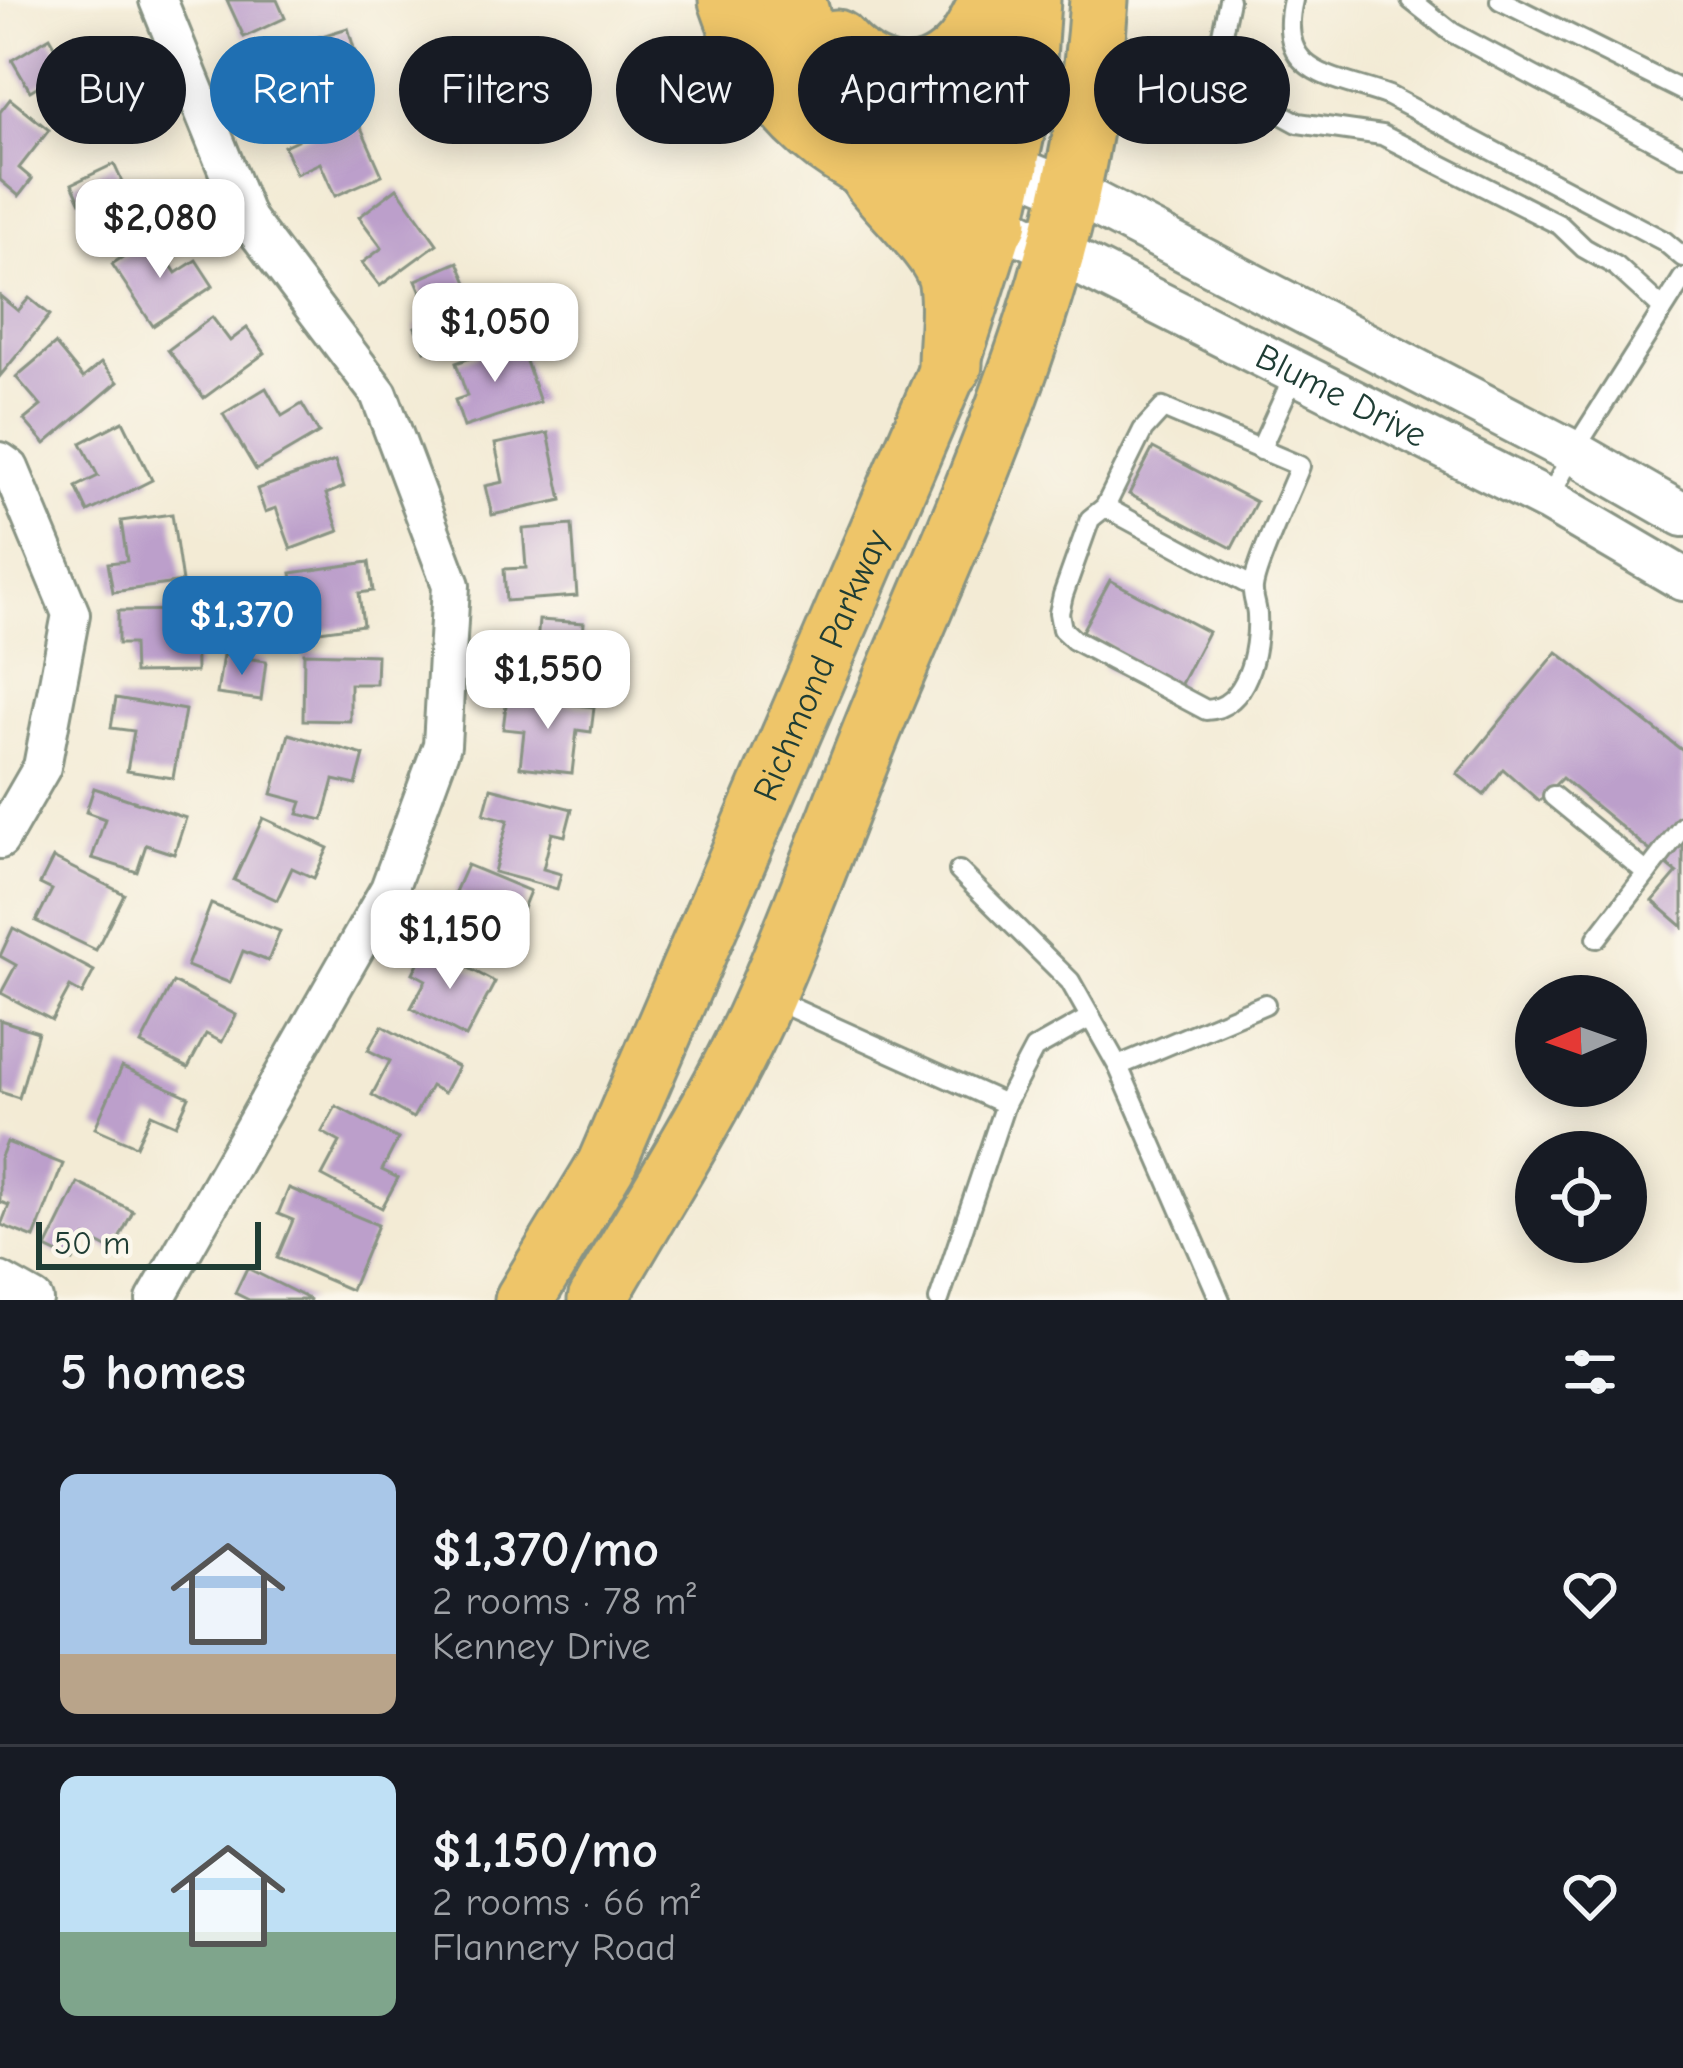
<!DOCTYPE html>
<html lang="en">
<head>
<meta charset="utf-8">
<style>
	:root { --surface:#171b24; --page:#242831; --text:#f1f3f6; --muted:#9ea1a6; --line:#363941; --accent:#1f6fb2 }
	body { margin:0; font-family:"Comic Neue",sans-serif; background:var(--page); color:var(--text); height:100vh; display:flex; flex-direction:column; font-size:45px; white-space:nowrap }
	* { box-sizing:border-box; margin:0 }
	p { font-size:39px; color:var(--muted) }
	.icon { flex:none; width:66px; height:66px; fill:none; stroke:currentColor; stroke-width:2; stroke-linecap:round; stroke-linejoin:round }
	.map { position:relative; height:1300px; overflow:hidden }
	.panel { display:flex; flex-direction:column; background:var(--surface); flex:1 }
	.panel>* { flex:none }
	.guide { position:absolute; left:36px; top:36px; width:1611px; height:108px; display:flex; gap:24px }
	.needle { width:78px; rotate:268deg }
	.controls { position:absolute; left:1515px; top:975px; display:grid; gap:24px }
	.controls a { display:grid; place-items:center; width:132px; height:132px; border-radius:50%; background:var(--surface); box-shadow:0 6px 30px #0003; font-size:60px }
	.scale { position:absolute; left:36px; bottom:30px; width:225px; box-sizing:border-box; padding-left:12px; border:6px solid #1f3d34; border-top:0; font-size:33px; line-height:42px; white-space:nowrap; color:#1f3d34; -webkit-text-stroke:9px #fbf7ec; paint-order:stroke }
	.price { position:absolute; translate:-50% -102px; padding:0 27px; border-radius:24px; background:#fff; color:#222; font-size:39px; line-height:78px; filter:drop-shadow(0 3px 6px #0008) }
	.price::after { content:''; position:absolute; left:50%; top:72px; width:36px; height:27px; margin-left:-18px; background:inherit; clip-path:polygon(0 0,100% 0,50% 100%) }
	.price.on { background:var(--accent); color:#fff }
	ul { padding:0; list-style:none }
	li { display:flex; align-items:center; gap:36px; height:300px; padding:0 60px }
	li+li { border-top:3px solid var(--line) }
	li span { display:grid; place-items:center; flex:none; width:336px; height:240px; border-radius:18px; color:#555 }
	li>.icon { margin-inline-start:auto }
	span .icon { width:144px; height:144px; fill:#fffc; stroke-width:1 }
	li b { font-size:51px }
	h2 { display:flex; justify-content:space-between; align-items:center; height:144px; padding:0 60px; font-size:51px }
	.pill { padding:0 42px; border-radius:54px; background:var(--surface); box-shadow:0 6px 30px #0003; font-size:42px; line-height:108px }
	.pill.on { background:var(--accent); color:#fff }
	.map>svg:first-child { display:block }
</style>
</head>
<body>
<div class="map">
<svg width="1683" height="1300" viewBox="0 0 1683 1300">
	<rect width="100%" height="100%" fill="#fbf7ec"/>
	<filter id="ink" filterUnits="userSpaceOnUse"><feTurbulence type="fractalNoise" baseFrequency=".00833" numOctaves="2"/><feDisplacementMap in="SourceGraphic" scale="24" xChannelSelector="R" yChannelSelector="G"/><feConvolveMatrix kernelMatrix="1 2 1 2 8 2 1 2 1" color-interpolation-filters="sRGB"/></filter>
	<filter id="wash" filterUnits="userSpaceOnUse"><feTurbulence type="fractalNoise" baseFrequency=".004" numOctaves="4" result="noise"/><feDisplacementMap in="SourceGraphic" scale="48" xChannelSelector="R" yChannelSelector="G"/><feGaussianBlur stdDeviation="2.7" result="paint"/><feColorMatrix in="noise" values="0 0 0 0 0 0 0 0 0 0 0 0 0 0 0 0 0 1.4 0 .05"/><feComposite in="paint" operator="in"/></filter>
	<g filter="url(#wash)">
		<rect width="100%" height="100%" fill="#f3ebd5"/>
		<g id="blocks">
			<g fill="#bc9fcb">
				<path d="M227,0h50l8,18 -41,19z"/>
				<path d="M348,28l18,61 -75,23 -9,-31 -26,8 -9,-30z"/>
				<path d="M98,35l23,40 -55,33 -16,-29 -20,12 -18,-31 38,-23 11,19z"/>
				<path d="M10,99l39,31 -30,38 13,11 -13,17 -19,-16v-68z"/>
				<path d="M355,114l27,61 -47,21 -15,-33 -24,11 -12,-28z"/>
				<path d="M114,164l15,33 24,-11 12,27 -65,30 -28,-59z"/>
				<path d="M397,188l40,56 -57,42 -18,-23 20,-15 -23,-31z"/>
				<path d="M153,237l23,36 20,-13 17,26 -60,40 -41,-62z"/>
				<path d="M458,262l27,62 -60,27 -10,-24 18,-8 -17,-39z"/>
				<path d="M0,296l18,15 11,-13 21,17 -50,61z"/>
				<path d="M212,317l18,24 17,-13 18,25 -61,45 -36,-48z"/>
				<path d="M519,341l21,61 -76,25 -9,-27 12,-4 -11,-33z"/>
				<path d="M55,344l28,34 18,-15 17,19 -73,62 -21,-24 17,-14 -25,-29z"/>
				<path d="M266,388l16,28 20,-12 17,29 -63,37 -33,-56z"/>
				<path d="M123,421l29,59 -64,32 -12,-25 22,-11 -17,-33z"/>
				<path d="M548,433l14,67 -70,15 -7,-29 18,-4 -8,-38z"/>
				<path d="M1153,448l103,54 -24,46 -103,-54z"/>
				<path d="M335,461l9,26 -18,7 13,37 -48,18 -15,-41 -11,4 -8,-23z"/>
				<path d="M172,514l10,68 -69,10 -5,-29 19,-2 -6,-40z"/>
				<path d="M572,525l5,71 -71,5 -2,-32 22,-1 -3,-39z"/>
				<path d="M369,562l4,29 -14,2 4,32 -80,11 -6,-39 18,-3 -4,-21z"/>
				<path d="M1110,580l98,52 -37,71 -68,-35 10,-20 -31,-17z"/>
				<path d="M195,610l1,62 -62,1 -1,-29h-15v-33z"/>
				<path d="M539,620l45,3 -5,67 -70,-5 2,-29 25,2z"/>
				<path d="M1557,652l126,99v176l-30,-26 24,-28 -115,-95 -23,23 -36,-32 -19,26 -27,-21z"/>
				<path d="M304,653l73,2 -1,29h-26v37l-47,-1z"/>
				<path d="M223,655l43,6 -5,39 -44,-6z"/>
				<path d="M507,697l87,10 -3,25 -14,-2 -5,43 -52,-6 4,-36 -21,-2z"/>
				<path d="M116,698l69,12 -12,68 -46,-7 7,-40 -23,-3z"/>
				<path d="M289,734l75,21 -8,30 -22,-5 -11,40 -25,-6 4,-12 -30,-8z"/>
				<path d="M94,788l92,30 -12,36 -28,-9 -9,27 -45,-14 13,-39 -19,-7z"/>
				<path d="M491,788l81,21 -7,27 -13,-3 -9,36 18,5 -4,15 -63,-17 14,-52 -24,-6z"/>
				<path d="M263,818l65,30 -14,30 -22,-10 -15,32 -43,-20z"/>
				<path d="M53,858l71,36 -28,56 -60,-29 16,-31 -12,-6z"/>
				<path d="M467,865l63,26 -26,64 -45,-19 15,-36 -19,-8z"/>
				<path d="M211,904l69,27 -12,30 -25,-10 -13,32 -43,-17z"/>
				<path d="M13,928l81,43 -12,23 -12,-7 -18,33 -51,-27 15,-28 -16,-9z"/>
				<path d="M427,946l68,36 -29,55 -55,-29 15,-28 -13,-7z"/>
				<path d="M173,982l63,33 -14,27 -16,-8 -18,34 -47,-24z"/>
				<path d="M0,1020l38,12 -19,66 -19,-6z"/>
				<path d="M382,1026l76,41 -14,26 -13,-7 -18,32 -41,-23 18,-34 -22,-11z"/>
				<path d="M122,1067l67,30 -13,28 -25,-11 -15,32 -41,-18z"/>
				<path d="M336,1106l62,33 -16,31 16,8 -16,30 -60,-32 18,-34 -18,-10z"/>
				<path d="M7,1142l56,22 -29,74 -33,-13 8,-20 -9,-3v-43z"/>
				<path d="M78,1183l55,28 -20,40 -28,-14 -12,24 -27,-13z"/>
				<path d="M289,1188l89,37 -27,65 -74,-32 16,-38 -15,-6z"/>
				<path d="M247,1268l64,32h-62l-14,-7z"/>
			</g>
		</g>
	</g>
	<g filter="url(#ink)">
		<use href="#blocks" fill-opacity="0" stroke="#899484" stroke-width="3"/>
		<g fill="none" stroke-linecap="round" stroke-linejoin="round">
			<defs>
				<g id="service">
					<path d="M1229,0l-16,77 85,46 84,12 178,90 24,23 32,18 46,42"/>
					<path d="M1293,0c-18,77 42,76 96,96l275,145 19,16"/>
					<path d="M1411,0l42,33 230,123"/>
					<path d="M1500,0l183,91"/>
					<path d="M1260,450l36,-79"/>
					<path d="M1549,499l24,-47 110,-174"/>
					<path d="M1105,507l-15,12 -27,76 -4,18 3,16 12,11 132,70c41,-1 53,-60 51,-95 0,-8 -5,-19 -4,-27 2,-23 37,-96 47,-122l-137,-58 -20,22 -38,77 148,80"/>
					<path d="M1553,796l94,77 -50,65"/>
					<path d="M959,871l111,110 48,85 102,234"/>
					<path d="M1647,873l36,-47"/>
					<path d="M770,998l235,106"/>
					<path d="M1118,1066l147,-62"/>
					<path d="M939,1300l66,-196 29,-55 57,-32"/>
				</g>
				<g id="minor">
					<path d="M0,461l10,7 61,146 -29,153 -42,73"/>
					<path d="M0,1281l34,19"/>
					<path d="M155,1300l234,-411 53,-144 9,-160 -72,-191 -132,-175 -89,-219"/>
				</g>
				<g id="tertiary">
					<path d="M1007,165l66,27 500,260 110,63"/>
					<path id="s1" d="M996,221l552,279 135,79"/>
				</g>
				<g id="trunk">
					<path id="s2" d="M524,1300l82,-135 344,-800 46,-144 29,-133 6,-88"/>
					<path d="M597,1300c57,-100 122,-198 168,-303 45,-102 82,-209 126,-313 96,-227 192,-433 208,-684"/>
				</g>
				<g id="motorway">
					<path d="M731,0c49,144 134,171 265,221"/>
					<path d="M793,0c5,15 8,32 15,45 40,73 127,94 199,120"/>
					<path d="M836,42c36,41 89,53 129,7 11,-13 19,-33 28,-49"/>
					<path d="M874,178c20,26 69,70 76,100 6,26 0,61 0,87"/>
				</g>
			</defs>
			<use href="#service" stroke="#899484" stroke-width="24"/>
			<use href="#minor" stroke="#899484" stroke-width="42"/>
			<use href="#tertiary" stroke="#899484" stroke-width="48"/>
			<use href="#trunk" stroke="#899484" stroke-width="63"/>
			<use href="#motorway" stroke="#899484" stroke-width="69"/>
			<use href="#service" stroke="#fff" stroke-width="18"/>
			<use href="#minor" stroke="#fff" stroke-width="36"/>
			<use href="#tertiary" stroke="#fff" stroke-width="42"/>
			<use href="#trunk" stroke="#eec569" stroke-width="57"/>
			<use href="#motorway" stroke="#eec569" stroke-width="63"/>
		</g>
	</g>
	<g text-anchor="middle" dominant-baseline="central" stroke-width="9" stroke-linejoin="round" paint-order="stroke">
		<g font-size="36" fill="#1f3d34" stroke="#fbf7ec">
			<text stroke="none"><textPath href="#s1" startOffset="387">Blume Drive</textPath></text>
			<text stroke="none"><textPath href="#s2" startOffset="702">Richmond Parkway</textPath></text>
		</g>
	</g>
</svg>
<div class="controls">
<a><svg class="needle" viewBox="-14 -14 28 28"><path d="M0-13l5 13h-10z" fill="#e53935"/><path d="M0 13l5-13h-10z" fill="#9ea1a6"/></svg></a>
<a><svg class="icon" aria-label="locate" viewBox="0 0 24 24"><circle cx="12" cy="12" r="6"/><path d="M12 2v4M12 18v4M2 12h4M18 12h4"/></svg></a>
</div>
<div class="scale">50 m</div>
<b class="price" style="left:160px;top:281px">$2,080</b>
<b class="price" style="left:495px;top:385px">$1,050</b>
<b class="price on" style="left:242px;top:678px">$1,370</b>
<b class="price" style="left:548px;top:732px">$1,550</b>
<b class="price" style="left:450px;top:992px">$1,150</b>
<div class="guide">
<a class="pill">Buy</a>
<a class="pill on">Rent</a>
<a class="pill">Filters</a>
<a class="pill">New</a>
<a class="pill">Apartment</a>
<a class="pill">House</a>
</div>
</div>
<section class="panel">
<h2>5 homes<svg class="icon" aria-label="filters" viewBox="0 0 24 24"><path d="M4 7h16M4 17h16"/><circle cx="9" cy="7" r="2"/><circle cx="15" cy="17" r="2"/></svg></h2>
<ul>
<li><span style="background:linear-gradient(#a9c7e8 75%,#b9a48a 0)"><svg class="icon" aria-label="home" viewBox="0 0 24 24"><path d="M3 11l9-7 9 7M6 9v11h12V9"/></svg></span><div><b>$1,370/mo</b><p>2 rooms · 78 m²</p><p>Kenney Drive</p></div><svg class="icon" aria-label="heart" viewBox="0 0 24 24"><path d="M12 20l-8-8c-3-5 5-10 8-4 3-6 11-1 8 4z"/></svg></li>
<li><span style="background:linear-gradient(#bfe0f5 65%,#7fa58c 0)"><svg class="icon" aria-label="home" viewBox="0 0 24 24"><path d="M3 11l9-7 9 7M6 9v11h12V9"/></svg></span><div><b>$1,150/mo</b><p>2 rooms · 66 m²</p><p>Flannery Road</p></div><svg class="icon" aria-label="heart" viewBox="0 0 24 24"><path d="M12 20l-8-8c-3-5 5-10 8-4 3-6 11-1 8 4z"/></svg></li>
</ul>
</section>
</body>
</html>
